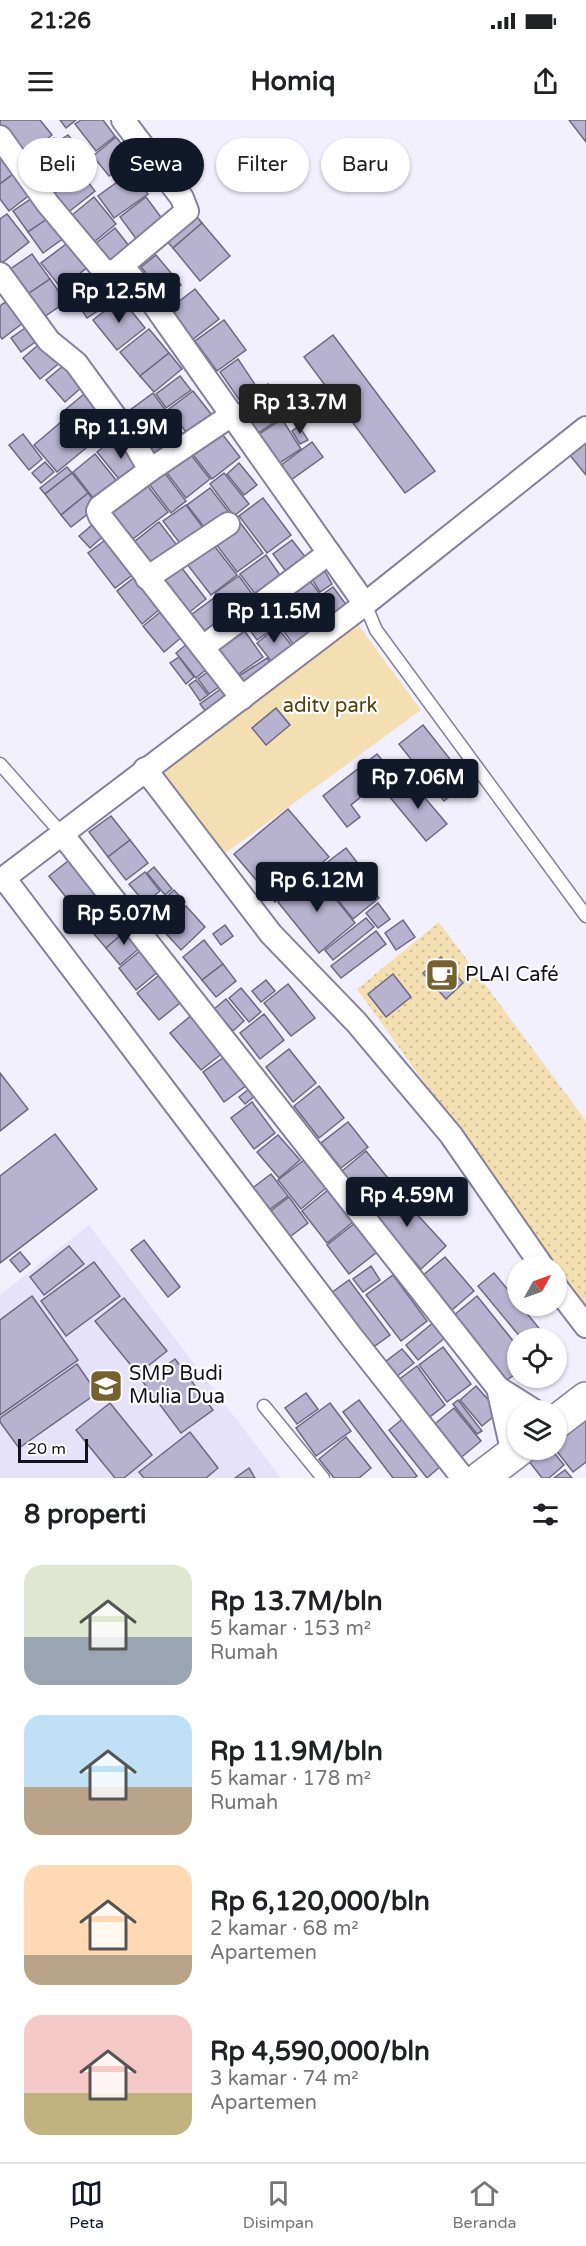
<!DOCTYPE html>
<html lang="id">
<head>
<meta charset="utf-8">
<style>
	:root { --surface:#fff; --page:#f2f2f2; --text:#202124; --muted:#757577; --line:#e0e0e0; --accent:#111827 }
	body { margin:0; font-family:"Varela Round",sans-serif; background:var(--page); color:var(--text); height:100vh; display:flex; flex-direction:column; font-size:22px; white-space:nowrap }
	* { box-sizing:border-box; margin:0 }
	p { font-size:20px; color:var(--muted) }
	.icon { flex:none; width:33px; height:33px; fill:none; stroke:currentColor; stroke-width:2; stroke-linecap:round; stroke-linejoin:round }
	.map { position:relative; height:1358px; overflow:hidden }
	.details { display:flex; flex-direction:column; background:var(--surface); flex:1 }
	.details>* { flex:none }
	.hud { position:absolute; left:18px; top:18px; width:550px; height:54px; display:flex; gap:12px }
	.needle { width:39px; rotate:50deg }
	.controls { position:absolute; left:507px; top:1136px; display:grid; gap:12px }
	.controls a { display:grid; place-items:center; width:60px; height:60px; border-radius:50%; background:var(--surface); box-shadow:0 2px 4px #0004; font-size:30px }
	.scale { position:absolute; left:18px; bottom:15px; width:70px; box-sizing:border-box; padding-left:6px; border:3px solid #14121c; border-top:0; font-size:16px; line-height:21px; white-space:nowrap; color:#14121c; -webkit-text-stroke:4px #fff; paint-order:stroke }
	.price { position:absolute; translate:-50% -51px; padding:0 14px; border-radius:6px; background:var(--accent); color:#fff; font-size:20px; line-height:39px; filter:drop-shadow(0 2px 3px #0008) }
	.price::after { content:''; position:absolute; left:50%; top:36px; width:18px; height:14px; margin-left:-9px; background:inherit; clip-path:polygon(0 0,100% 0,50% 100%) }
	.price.current { background:#222; color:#fff }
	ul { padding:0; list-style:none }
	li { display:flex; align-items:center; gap:18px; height:150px; padding:0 24px }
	li span { display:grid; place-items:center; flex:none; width:168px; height:120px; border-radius:18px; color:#555 }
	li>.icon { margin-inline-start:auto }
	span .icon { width:72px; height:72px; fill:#fffc; stroke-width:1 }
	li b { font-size:26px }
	h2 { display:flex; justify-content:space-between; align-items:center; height:72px; padding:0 24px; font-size:26px }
	.tag { padding:0 21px; border-radius:27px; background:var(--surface); box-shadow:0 2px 4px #0004; font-size:21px; line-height:54px }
	.tag.current { background:var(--accent); color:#fff }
	.status { display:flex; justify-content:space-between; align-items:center; height:42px; padding:0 30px; background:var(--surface); direction:ltr }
	.status svg { height:16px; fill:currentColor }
	header { display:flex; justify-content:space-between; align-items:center; height:78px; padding:0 24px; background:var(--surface); font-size:27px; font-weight:800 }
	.tabs { display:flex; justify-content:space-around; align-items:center; height:84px; border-top:2px solid var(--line); background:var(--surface); font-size:16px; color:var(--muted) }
	.tabs a { display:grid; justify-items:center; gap:3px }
	.tabs .current { color:var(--accent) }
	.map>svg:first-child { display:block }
</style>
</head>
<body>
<div class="status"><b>21:26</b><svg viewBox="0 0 49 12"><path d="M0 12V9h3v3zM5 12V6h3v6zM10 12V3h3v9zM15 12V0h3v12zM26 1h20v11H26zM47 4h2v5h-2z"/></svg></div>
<header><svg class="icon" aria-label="menu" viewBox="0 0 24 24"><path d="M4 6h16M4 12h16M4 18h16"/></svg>Homiq<svg class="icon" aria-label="share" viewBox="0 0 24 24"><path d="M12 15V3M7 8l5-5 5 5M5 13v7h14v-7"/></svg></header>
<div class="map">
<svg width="586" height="1358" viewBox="0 0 586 1358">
	<defs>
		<pattern id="grass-dots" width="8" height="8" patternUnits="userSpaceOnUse" patternTransform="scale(1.5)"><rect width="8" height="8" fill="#f3dfb2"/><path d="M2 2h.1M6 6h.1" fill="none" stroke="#cfbe98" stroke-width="1.8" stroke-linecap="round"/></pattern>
	</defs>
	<rect width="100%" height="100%" fill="#f2f0fc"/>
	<path fill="#e6e2f9" d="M89,1105l192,253h-281v-183z"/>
	<path fill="url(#grass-dots)" d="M439,802l147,199v186l-229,-318z"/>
	<path fill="#f3dfb2" d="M354,499l67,91 -213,156 -67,-91z"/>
	<g fill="#b7b2cf" stroke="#6d6983" stroke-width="1.5">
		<path d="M0,0h40l12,15 -30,24 -22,-28z"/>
		<path d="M60,0h16l-10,8z"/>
		<path d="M81,0h22l12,16 -19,15 -21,-27z"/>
		<path d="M569,0h17v22z"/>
		<path d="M68,15l10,12 -8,7 -11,-13z"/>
		<path d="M116,17l16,20 -23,19 -16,-20z"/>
		<path d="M54,18l27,35 -30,23 -27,-34z"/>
		<path d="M0,25l20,24 -20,15z"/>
		<path d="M20,49l16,21 -27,21 -9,-12v-15z"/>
		<path d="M131,52l17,22 -34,24 -16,-22z"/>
		<path d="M81,53l14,18 -29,23 -15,-18z"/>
		<path d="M38,74l15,21 -25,17 -15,-21z"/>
		<path d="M94,77l22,27 -28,23 -22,-27z"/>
		<path d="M146,77l20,27 -26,20 -20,-27z"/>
		<path d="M193,92l9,11 -29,25 -10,-11z"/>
		<path d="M7,94l22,28 -27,21 -2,-3v-41z"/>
		<path d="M53,95l15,20 -25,18 -15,-21z"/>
		<path d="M202,103l28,33 -30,25 -27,-33z"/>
		<path d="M115,108l18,23 -23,19 -19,-23z"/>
		<path d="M74,118l19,25 -32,25 -20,-25z"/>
		<path d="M32,134l18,25 -28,19 -16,-26z"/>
		<path d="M156,135l25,30 -15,13 -25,-31z"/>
		<path d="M50,159l16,23 -28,19 -16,-23z"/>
		<path d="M83,160l19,28 -15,10 -19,-28z"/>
		<path d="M195,169l24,30 -27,21 -24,-30z"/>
		<path d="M12,177l16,22 -26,20 -2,-3v-30z"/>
		<path d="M121,178l24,30 -28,22 -24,-30z"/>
		<path d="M224,200l22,30 -29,21 -22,-30z"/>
		<path d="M31,204l10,14 -20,14 -10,-14z"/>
		<path d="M149,209l20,24 -29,23 -20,-24z"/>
		<path d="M333,215l102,136 -30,22 -101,-136z"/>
		<path d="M44,220l18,21 -22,18 -17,-21z"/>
		<path d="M169,233l13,16 -28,23 -14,-16z"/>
		<path d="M238,239l20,30 -18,12 -20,-29z"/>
		<path d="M64,245l18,22 -17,15 -19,-22z"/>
		<path d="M180,256l11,14 -25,18 -10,-14z"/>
		<path d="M268,264l20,29 -30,20 -19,-30z"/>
		<path d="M193,271l22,28 -24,20 -22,-30z"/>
		<path d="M153,273l34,47 -31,23 -34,-47z"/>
		<path d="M84,274l19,24 -19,14 -18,-23z"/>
		<path d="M68,296l23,28 -34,28 -23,-27z"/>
		<path d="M282,299l19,30 -23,15 -19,-30z"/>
		<path d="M108,300l11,13 -13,9 -10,-13z"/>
		<path d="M299,306l9,14 -8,4 -8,-13z"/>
		<path d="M219,310l21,27 -28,22 -21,-27z"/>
		<path d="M23,314l19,25 -13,11 -20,-25z"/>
		<path d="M118,315l26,32 -21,17 -26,-32z"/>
		<path d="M586,320v35l-18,-22z"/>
		<path d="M312,322l11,15 -32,23 -11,-14z"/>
		<path d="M188,331l22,28 -24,19 -22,-29z"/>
		<path d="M95,334l25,31 -23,18 -24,-31z"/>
		<path d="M45,342l9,10 -13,11 -9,-10z"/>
		<path d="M239,343l18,22 -13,10 -17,-21z"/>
		<path d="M67,347l5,6 -27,21 -5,-6z"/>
		<path d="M161,348l25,33 -15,12 -25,-33z"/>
		<path d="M72,353l16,20 -27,22 -16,-21z"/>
		<path d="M224,353l25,31 -15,12 -24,-32z"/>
		<path d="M143,360l25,32 -39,30 -25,-31z"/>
		<path d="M210,368l21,27 -23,17 -21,-27z"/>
		<path d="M88,373l10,13 -27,21 -10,-12z"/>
		<path d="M263,378l28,37 -24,18 -28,-37z"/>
		<path d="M186,385l21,28 -22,17 -22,-29z"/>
		<path d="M98,400l10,12 -18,16 -11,-12z"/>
		<path d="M239,401l24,32 -26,19 -24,-32z"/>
		<path d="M159,402l20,26 -30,24 -20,-26z"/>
		<path d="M112,415l27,35 -24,18 -27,-35z"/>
		<path d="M209,419l28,36 -26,20 -28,-36z"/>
		<path d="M292,420l18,23 -20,14 -17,-23z"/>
		<path d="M266,435l18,26 -25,18 -19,-25z"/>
		<path d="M177,442l29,37 -24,19 -29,-37z"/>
		<path d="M323,448l9,16 -12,8 -10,-16z"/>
		<path d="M141,452l25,32 -24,20 -25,-33z"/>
		<path d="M239,456l19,26 -25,18 -18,-27z"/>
		<path d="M307,457l13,17 -26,18 -12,-18z"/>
		<path d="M333,467l15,20 -24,18 -15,-21z"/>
		<path d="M278,473l15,21 -36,26 -15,-21z"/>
		<path d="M214,478l16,22 -29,22 -17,-22z"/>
		<path d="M168,486l21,25 -25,21 -21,-26z"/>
		<path d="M306,486l16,21 -27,20 -15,-21z"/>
		<path d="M239,503l24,34 -30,21 -23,-35z"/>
		<path d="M277,507l15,19 -20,16 -15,-19z"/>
		<path d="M194,518l20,25 -18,15 -20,-25z"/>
		<path d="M179,537l15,20 -8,7 -16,-21z"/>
		<path d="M267,538l6,10 -33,21 -6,-10z"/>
		<path d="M216,546l11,15 -18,13 -11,-15z"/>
		<path d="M196,560l12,15 -8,6 -11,-16z"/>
		<path d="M229,563l7,9 -29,21 -7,-9z"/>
		<path d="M276,588l14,17 -24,20 -14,-17z"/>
		<path d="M423,605l45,57 -24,19 -45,-57z"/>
		<path d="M377,634l22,26 -14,12 -7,-9 -27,22 9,12 -13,10 -24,-31z"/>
		<path d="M409,659l38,45 -21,17 -37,-45z"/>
		<path d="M288,689l41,48 -54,45 -41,-48z"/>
		<path d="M111,696l19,24 -22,17 -19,-25z"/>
		<path d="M130,720l18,23 -22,17 -18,-23z"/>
		<path d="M346,728l17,22 -30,23 -17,-22z"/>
		<path d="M73,737l33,41 -24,19 -33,-41z"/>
		<path d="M154,747l18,22 -7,6 -18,-22z"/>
		<path d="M145,752l15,19 -15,12 -16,-19z"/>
		<path d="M315,753l40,50 -36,30 -41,-51z"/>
		<path d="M360,755l19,23 -26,21 -19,-24z"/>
		<path d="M174,770l11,12 -19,18 -11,-12z"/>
		<path d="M106,781l23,27 -23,20 -23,-27z"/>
		<path d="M378,783l12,16 -12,9 -12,-15z"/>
		<path d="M186,786l19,21 -24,23 -20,-22z"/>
		<path d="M366,798l8,9 -41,33 -8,-10z"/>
		<path d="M403,800l12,17 -19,13 -11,-17z"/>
		<path d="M225,805l8,11 -12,9 -8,-11z"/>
		<path d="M129,808l14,17 -23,20 -14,-17z"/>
		<path d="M376,811l10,13 -45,34 -10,-12z"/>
		<path d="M204,820l19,24 -21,16 -19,-23z"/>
		<path d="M141,830l18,21 -23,19 -17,-22z"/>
		<path d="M441,837l22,26 -17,16 -23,-26z"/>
		<path d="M223,844l13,17 -20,16 -14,-17z"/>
		<path d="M163,852l22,27 -26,21 -22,-27z"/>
		<path d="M393,854l18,23 -25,20 -18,-23z"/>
		<path d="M266,860l9,11 -14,11 -9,-11z"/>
		<path d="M288,864l27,34 -24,18 -27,-33z"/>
		<path d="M241,868l20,24 -12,10 -20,-24z"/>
		<path d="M226,879l18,22 -11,10 -19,-22z"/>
		<path d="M193,894l31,38 -23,18 -31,-37z"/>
		<path d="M264,894l20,26 -24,19 -20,-26z"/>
		<path d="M289,929l27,34 -23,19 -27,-35z"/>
		<path d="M230,933l21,29 -27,20 -21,-30z"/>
		<path d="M0,953l28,36 -28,22z"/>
		<path d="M319,966l25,32 -25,20 -25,-32z"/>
		<path d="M250,968l6,7 -11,9 -6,-7z"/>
		<path d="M252,982l23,31 -21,16 -23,-31z"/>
		<path d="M348,1002l20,25 -27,21 -20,-25z"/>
		<path d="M55,1014l42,55 -97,74v-87z"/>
		<path d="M278,1015l22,25 -21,18 -22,-26z"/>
		<path d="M366,1031l26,32 -25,19 -25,-31z"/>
		<path d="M304,1040l22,28 -25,21 -23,-29z"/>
		<path d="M271,1054l17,22 -26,19 -16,-22z"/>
		<path d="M393,1068l53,58 -25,23 -52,-59z"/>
		<path d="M328,1070l25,32 -26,21 -25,-32z"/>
		<path d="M289,1077l19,26 -25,19 -19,-26z"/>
		<path d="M355,1103l22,29 -28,22 -22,-29z"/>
		<path d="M144,1120l36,47 -12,10 -37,-47z"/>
		<path d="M69,1126l15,18 -40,31 -14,-18z"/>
		<path d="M20,1132l10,12 -10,8 -10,-12z"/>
		<path d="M445,1137l29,34 -22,19 -30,-34z"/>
		<path d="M94,1142l26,34 -54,40 -25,-35z"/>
		<path d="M371,1146l9,14 -17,12 -10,-13z"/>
		<path d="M494,1153l24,29v3h2l27,33h-26l-43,-52z"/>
		<path d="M393,1155l34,46 -26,20 -35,-46z"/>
		<path d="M349,1160l41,55 -22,16 -41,-55z"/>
		<path d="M32,1176l46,64 -78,55v-95z"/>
		<path d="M477,1176l41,51v25l-11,8 -53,-65z"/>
		<path d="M124,1178l43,53 -29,23 -43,-53z"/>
		<path d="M434,1202l12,15 -28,23 -12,-15z"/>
		<path d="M443,1227l28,37 -24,18 -28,-37z"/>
		<path d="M402,1229l12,14 -18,14 -11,-15z"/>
		<path d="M175,1239l38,51 -32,23 -38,-51z"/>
		<path d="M77,1244l20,29 -78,55 -19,-26v-4z"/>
		<path d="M417,1246l28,39 -19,15 -29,-39z"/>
		<path d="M476,1266l23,26 -17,14 -22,-26z"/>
		<path d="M306,1273l12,16 -21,15 -12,-16z"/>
		<path d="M359,1280l58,76 -3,2h-21l-50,-66z"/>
		<path d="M458,1280l24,31 -5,3 -24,-30z"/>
		<path d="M110,1283l42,52 -28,23h-9l-39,-48z"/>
		<path d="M330,1283l21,28 -35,25 -20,-28z"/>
		<path d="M454,1288l27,33 -23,19 -27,-33z"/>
		<path d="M586,1295v47l-13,10 -18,-23 1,-12z"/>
		<path d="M405,1297l37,48 -15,13 -38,-48z"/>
		<path d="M190,1312l28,36 -12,10h-62l-5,-6z"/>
		<path d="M346,1317l25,31 -12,10h-25l-15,-19z"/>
		<path d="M542,1329h9l13,16 -15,13h-7l-14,-18z"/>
		<path d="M249,1348l6,10h-20z"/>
		<path d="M565,1350l7,8h-18z"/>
	</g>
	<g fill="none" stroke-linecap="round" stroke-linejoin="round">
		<defs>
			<g id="service">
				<path d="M365,484l11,26 210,286"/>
				<path d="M0,644l62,70"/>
				<path d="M264,1286l59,72"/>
			</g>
			<g id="minor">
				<path d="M0,17l48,67 56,67 23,1 23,27 215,305"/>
				<path d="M113,153l74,-62 -5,-13 -59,-78"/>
				<path d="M0,154l49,67 27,22 59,81 15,26 -50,37 -2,4 2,5 142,182"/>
				<path d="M150,350l83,-56"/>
				<path d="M147,458l81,-54"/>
				<path d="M203,527l126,-94"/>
				<path d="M145,649l126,165 85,88 95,113 91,131"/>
				<path d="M62,714l436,554 35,22"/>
				<path d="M4,758l347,458 112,142"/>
				<path d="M0,761l365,-277 221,-176"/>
				<path d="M556,1167l30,39"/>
				<path d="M498,1268l15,66"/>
			</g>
			<g id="secondary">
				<path d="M556,1302l30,-23"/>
				<path d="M481,1358l38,-29"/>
			</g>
		</defs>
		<use href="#service" stroke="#85809b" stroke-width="15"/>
		<use href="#minor" stroke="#85809b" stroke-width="26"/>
		<use href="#secondary" stroke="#85809b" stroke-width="36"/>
		<use href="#service" stroke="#fff" stroke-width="12"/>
		<use href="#minor" stroke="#fff" stroke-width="22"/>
		<use href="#secondary" stroke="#fff" stroke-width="33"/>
	</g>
	<defs>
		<symbol id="cafe-square" viewBox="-11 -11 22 22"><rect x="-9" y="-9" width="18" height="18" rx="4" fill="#766130" stroke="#fff"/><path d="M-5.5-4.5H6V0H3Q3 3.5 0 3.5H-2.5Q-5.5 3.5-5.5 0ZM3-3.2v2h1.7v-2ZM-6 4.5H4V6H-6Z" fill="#fff"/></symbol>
		<symbol id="school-square" viewBox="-11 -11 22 22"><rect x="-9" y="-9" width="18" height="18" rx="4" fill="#766130" stroke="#fff"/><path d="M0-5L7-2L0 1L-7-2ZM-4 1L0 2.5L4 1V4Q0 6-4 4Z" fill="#fff"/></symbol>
	</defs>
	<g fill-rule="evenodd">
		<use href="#cafe-square" x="423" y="836" width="38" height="38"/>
		<use href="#school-square" x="87" y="1247" width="38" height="38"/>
	</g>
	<g text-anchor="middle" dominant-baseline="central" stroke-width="4.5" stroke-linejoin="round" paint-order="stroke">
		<g font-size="20" fill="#543f06" stroke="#fff">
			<text x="330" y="586">aditv park</text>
		</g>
		<g font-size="20" fill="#14121c" stroke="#fff" text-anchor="start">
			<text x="465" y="855">PLAI Café</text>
			<text x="129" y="1254">SMP Budi<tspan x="129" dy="23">Mulia Dua</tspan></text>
		</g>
	</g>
</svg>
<div class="controls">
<a><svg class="needle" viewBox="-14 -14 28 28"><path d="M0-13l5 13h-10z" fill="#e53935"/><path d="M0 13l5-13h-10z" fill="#757577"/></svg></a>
<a><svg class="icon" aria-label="locate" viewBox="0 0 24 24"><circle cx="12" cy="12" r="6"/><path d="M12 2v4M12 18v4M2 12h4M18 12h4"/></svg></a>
<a><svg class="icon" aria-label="layers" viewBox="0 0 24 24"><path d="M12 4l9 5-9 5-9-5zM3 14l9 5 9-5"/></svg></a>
</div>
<div class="scale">20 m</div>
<b class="price" style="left:119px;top:204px">Rp 12.5M</b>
<b class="price current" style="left:300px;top:315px">Rp 13.7M</b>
<b class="price" style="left:121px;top:340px">Rp 11.9M</b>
<b class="price" style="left:274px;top:524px">Rp 11.5M</b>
<b class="price" style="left:418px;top:690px">Rp 7.06M</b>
<b class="price" style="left:317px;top:793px">Rp 6.12M</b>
<b class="price" style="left:124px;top:826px">Rp 5.07M</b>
<b class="price" style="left:407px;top:1108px">Rp 4.59M</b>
<div class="hud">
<a class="tag">Beli</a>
<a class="tag current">Sewa</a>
<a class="tag">Filter</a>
<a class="tag">Baru</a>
</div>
</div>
<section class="details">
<h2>8 properti<svg class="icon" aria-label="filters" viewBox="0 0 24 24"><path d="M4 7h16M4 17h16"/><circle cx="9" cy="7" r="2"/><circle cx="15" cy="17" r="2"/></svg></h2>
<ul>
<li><span style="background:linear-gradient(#dfe7d0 60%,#9aa5b1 0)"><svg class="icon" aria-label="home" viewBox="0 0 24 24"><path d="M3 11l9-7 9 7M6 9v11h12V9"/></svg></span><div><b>Rp 13.7M/bln</b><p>5 kamar · 153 m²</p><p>Rumah</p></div></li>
<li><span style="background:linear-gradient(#bfe0f5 60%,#b9a48a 0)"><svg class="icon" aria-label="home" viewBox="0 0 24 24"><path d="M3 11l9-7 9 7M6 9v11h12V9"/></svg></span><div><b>Rp 11.9M/bln</b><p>5 kamar · 178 m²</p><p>Rumah</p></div></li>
<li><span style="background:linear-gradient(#ffd9b3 75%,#b9a48a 0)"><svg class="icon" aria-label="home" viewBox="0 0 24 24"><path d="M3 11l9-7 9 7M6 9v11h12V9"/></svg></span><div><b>Rp 6,120,000/bln</b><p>2 kamar · 68 m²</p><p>Apartemen</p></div></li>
<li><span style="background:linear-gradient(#f6c9c9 65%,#c2b280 0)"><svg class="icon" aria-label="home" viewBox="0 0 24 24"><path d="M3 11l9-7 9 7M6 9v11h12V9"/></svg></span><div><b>Rp 4,590,000/bln</b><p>3 kamar · 74 m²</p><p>Apartemen</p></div></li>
</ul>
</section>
<nav class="tabs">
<a class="current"><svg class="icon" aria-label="map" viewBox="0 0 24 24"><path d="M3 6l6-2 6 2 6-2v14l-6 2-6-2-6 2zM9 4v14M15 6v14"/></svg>Peta</a>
<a><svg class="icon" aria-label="saved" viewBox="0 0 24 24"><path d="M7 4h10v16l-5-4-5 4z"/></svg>Disimpan</a>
<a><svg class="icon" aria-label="home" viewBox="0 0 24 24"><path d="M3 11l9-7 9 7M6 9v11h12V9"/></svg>Beranda</a>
</nav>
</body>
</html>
